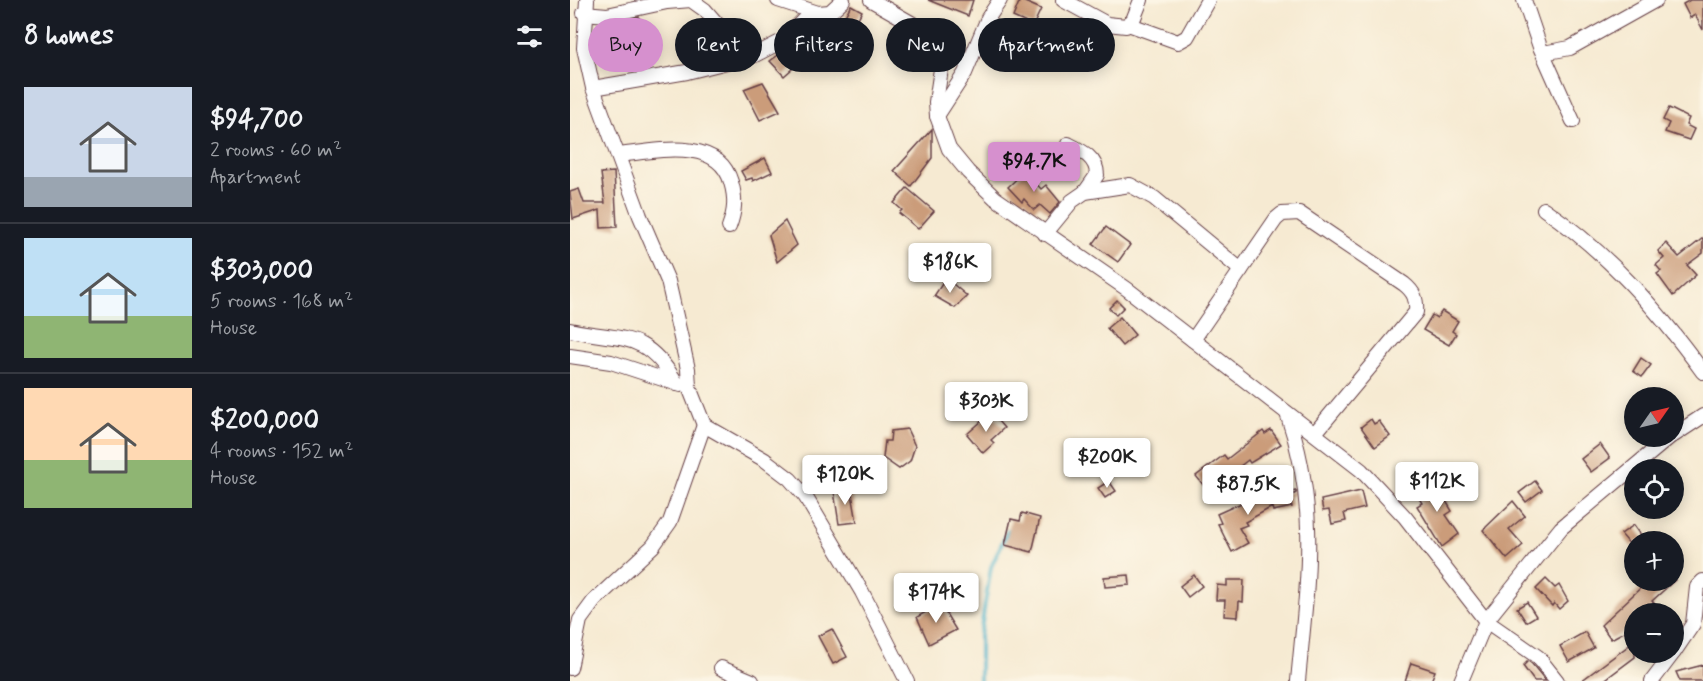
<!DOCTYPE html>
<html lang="en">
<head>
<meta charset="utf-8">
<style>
	:root { --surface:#171b24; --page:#242831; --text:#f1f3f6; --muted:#9ea1a6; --line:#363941; --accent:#d690ce }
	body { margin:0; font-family:Mynerve,sans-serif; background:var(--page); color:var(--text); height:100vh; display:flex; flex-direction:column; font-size:22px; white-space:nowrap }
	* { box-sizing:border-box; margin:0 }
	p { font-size:20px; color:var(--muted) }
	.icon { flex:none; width:33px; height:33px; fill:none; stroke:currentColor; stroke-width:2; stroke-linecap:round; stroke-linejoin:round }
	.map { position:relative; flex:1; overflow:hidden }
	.drawer { display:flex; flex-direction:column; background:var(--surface); width:570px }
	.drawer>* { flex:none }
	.top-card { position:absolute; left:18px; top:18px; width:570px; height:54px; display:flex; gap:12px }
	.needle { width:39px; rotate:56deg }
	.controls { position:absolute; left:1054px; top:387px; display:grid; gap:12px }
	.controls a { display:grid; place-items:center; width:60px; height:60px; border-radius:50%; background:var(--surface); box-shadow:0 3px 15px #0003; font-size:30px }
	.price { position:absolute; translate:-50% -51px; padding:0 14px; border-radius:6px; background:#fff; color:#222; font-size:20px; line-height:39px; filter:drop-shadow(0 2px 3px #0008) }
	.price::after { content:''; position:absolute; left:50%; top:36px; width:18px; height:14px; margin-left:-9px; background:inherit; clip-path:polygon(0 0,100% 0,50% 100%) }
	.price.current { background:var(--accent); color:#111 }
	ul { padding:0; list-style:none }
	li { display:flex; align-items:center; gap:18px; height:150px; padding:0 24px }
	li+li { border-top:2px solid var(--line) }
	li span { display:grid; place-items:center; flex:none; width:168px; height:120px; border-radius:0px; color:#555 }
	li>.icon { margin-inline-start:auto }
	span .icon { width:72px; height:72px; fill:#fffc; stroke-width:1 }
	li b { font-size:26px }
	h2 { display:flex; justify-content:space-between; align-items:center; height:72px; padding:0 24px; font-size:26px }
	.pill { padding:0 21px; border-radius:27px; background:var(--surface); box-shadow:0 3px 15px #0003; font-size:21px; line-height:54px }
	.pill.current { background:var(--accent); color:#111 }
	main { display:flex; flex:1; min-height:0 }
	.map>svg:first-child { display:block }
</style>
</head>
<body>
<main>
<section class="drawer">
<h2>8 homes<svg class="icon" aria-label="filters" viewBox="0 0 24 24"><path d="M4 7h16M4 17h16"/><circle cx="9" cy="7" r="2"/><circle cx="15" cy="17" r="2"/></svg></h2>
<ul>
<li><span style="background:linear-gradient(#c9d6e8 75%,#9aa5b1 0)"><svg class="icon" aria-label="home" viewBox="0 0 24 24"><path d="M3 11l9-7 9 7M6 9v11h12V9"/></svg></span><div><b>$94,700</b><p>2 rooms · 60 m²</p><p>Apartment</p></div></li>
<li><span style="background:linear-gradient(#bfe0f5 65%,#8fb573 0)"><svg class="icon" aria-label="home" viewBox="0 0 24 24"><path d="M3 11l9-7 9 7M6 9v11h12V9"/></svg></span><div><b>$303,000</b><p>5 rooms · 168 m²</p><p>House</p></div></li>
<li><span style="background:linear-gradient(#ffd9b3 60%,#8fb573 0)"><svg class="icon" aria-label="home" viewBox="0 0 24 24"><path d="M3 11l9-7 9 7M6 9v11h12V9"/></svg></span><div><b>$200,000</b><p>4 rooms · 152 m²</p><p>House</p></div></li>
</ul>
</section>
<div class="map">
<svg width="1133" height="681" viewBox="0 0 1133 681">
	<rect width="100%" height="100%" fill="#fcf5e5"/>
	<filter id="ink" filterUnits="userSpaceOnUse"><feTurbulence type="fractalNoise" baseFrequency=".0167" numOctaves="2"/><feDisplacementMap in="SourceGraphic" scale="12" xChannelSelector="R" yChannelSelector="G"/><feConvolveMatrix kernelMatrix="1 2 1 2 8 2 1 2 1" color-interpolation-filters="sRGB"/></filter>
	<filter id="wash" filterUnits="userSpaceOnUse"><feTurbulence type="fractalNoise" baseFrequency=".008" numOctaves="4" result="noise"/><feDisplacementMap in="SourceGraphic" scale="24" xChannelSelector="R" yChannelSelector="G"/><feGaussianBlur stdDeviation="1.35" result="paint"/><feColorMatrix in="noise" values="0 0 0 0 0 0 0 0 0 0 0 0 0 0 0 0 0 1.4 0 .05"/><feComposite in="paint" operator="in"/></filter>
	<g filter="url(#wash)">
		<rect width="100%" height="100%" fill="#f6ead2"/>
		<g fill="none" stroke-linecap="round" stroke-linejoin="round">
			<path stroke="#4db4cc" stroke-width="4" d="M410,681v-46l11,-68 17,-37"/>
		</g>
		<g id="blocks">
			<g fill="#cb9c7a">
				<path d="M358,0h45l-5,16z"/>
				<path d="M450,0l21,9 -8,17 -20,-9z"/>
				<path d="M1120,0h13v30l-8,-15 -5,3 -7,-14z"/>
				<path d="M281,5l11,6 -9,16 -8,-11z"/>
				<path d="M69,17l6,29 -18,4 -5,-22 4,-1 -2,-7z"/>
				<path d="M218,48l12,14 -16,14 -14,-15z"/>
				<path d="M193,82l17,29 -20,9 -16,-31z"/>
				<path d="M1099,108l20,10 -3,7 8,4 -5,11 -24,-8 4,-9 -6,-3z"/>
				<path d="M362,129v29l-21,28 -17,-15z"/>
				<path d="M195,158l7,14 -19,9 -1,-3 -6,2 -5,-9z"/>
				<path d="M455,171l16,18 5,-4 14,17 -10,12 -10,-9 -6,5 -10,-11 -2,3 -14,-15z"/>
				<path d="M44,172l3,55 -16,1 -1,-18 -27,9 -3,-27 9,-3 5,14h21l-4,-30z"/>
				<path d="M337,188l27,23 -16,18 -19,-16 3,-3 -8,-7z"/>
				<path d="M215,221l12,24 -20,17 -8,-27z"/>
				<path d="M536,227l24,18 -12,17 -25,-18z"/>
				<path d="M1133,238v15l-16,12 9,10 -23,21 -16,-22 4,-3 -5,-6 8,-7 -6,-7 8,-8 13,14z"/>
				<path d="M376,278l21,18 -12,12 -21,-12z"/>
				<path d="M547,300l7,7 -8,8 -7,-7z"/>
				<path d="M872,311l16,10 -6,10 4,3 -7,11 -26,-15 9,-15 5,3z"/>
				<path d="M550,317l15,18 -13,11 -15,-18z"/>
				<path d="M1071,358l10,7 -9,12 -9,-6z"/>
				<path d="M421,413l13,15 -13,12 3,3 -11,10 -16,-19z"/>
				<path d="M801,419l3,5 5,-3 11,15 -15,11 -14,-20z"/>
				<path d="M337,429l8,17 -5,15 -11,8 -16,-11 2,-17h5l1,-10z"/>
				<path d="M701,430l10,14 -31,19 -2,-3 -40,31 -12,-15 28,-21 3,4 36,-28 2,3z"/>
				<path d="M1030,444l10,14 -19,14 -10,-13z"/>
				<path d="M870,480l8,13 -5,3 9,15 -6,4 13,19 -17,13 -25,-41 5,-3 -5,-8z"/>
				<path d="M539,481l7,10 -11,7 -7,-10z"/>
				<path d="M965,481l7,9 -16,12 -7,-9z"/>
				<path d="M281,488l6,34 -18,2 -5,-33z"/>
				<path d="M726,491v2l-7,4 3,10 -19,4 -1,-4 -27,15 2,3 -8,3 9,15 -16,9 -14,-28 3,-1 -4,-9 29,-13 -2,-3 9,-5 4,6z"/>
				<path d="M791,491l4,17 -21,5 2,8 -14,3 -3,-14 -6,1 -2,-11z"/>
				<path d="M943,501l12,15 -16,13 14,16 -16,14 -24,-29z"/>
				<path d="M452,513l18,5 -8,34 -27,-7 6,-26 9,2z"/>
				<path d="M1064,525l10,14 -9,3 -3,5 -11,-13z"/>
				<path d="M559,575l1,10 -25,2 -1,-10z"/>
				<path d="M624,575l8,11 -14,11 -8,-11z"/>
				<path d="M976,579l9,9 4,-3 9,16 -9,8 -5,-6 -2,3 -16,-17z"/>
				<path d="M657,580h17l-1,22 -4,-1 -1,16 -14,-1 1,-16h-9l1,-15 10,1z"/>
				<path d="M1079,580h26l-23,21 3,3 -10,10h-10v12l-24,13 -10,-14z"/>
				<path d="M957,602l9,14 -10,6 -9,-14z"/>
				<path d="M370,604l16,26 -27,14 -12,-27z"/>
				<path d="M262,629l15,28 -14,7 -15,-28z"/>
				<path d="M1015,632l9,16 -25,14 -9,-16z"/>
				<path d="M1065,641v16l-32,24h-22z"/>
				<path d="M958,661l4,3 14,17h-12l-11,-15z"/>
				<path d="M841,663l24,8 -4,10h-26z"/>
				<path d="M1133,665v16h-23l-4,-9z"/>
			</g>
		</g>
	</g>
	<g filter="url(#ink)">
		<use href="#blocks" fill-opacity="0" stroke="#643d44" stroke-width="1.5"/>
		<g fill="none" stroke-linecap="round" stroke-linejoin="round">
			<defs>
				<g id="minor">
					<path d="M17,0l-3,48 9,40 47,128 28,65 20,88 1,18 15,38 61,35 25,19 15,17 57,96 45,89"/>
					<path d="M208,0l40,13 12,-1 13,-12"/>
					<path d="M301,0l49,28 15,16 6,25 -5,33 1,14 12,33 19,23 27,26 132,91 234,181 44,47 81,104 52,36 19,24"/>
					<path d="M493,0l44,24 19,2 7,-6 8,-20"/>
					<path d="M954,0l16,47 33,74"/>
					<path d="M14,13l23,2 60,-13 24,-2 14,10 21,24 2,13 -6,16"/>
					<path d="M558,24l50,18 9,-5 21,-37"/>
					<path d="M973,53l27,-5 86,-48"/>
					<path d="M23,88l94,-16 68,-17 29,-15 27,-28"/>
					<path d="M367,116l28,-43 23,-55 12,-18"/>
					<path d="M498,144c14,7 29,14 29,31l-12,17"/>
					<path d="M49,155c36,-4 99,-19 112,27 5,17 4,29 -2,45"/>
					<path d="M974,209c65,45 113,100 159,163"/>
					<path d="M475,234l27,-33 13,-9 45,-7 24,13 87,72 35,-51 6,-5 17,-1 105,71c10,8 13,15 12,28l-101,121"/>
					<path d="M0,330c54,12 74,-1 107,54"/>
					<path d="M623,340l48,-70"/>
					<path d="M0,356l41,6 70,23"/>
					<path d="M717,413c33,96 20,170 11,268"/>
					<path d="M1104,435l29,-19"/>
					<path d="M1104,652l19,-28 4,-37 6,-6"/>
					<path d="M0,668l10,-48 14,-19 59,-55 17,-24 34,-97"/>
					<path d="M151,668l31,13"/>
					<path d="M891,681l25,-60 75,-93 110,-92"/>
					<path d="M1082,681l22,-29"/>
				</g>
			</defs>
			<use href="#minor" stroke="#643d44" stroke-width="16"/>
			<use href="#minor" stroke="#fff" stroke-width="14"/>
		</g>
	</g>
</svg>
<div class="controls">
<a><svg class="needle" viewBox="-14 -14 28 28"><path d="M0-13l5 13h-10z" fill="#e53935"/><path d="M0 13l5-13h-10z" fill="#9ea1a6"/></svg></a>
<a><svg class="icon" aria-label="locate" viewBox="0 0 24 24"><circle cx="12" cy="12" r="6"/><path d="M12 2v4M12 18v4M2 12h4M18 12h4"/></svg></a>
<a>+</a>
<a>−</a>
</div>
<b class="price current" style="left:464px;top:193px">$94.7K</b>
<b class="price" style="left:380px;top:294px">$186K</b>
<b class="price" style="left:416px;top:433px">$303K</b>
<b class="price" style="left:537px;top:489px">$200K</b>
<b class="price" style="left:275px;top:506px">$120K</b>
<b class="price" style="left:867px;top:513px">$112K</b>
<b class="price" style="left:678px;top:516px">$87.5K</b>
<b class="price" style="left:366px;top:624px">$174K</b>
<div class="top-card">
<a class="pill current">Buy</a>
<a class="pill">Rent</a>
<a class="pill">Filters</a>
<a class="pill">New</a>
<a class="pill">Apartment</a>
</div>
</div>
</main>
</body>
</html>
